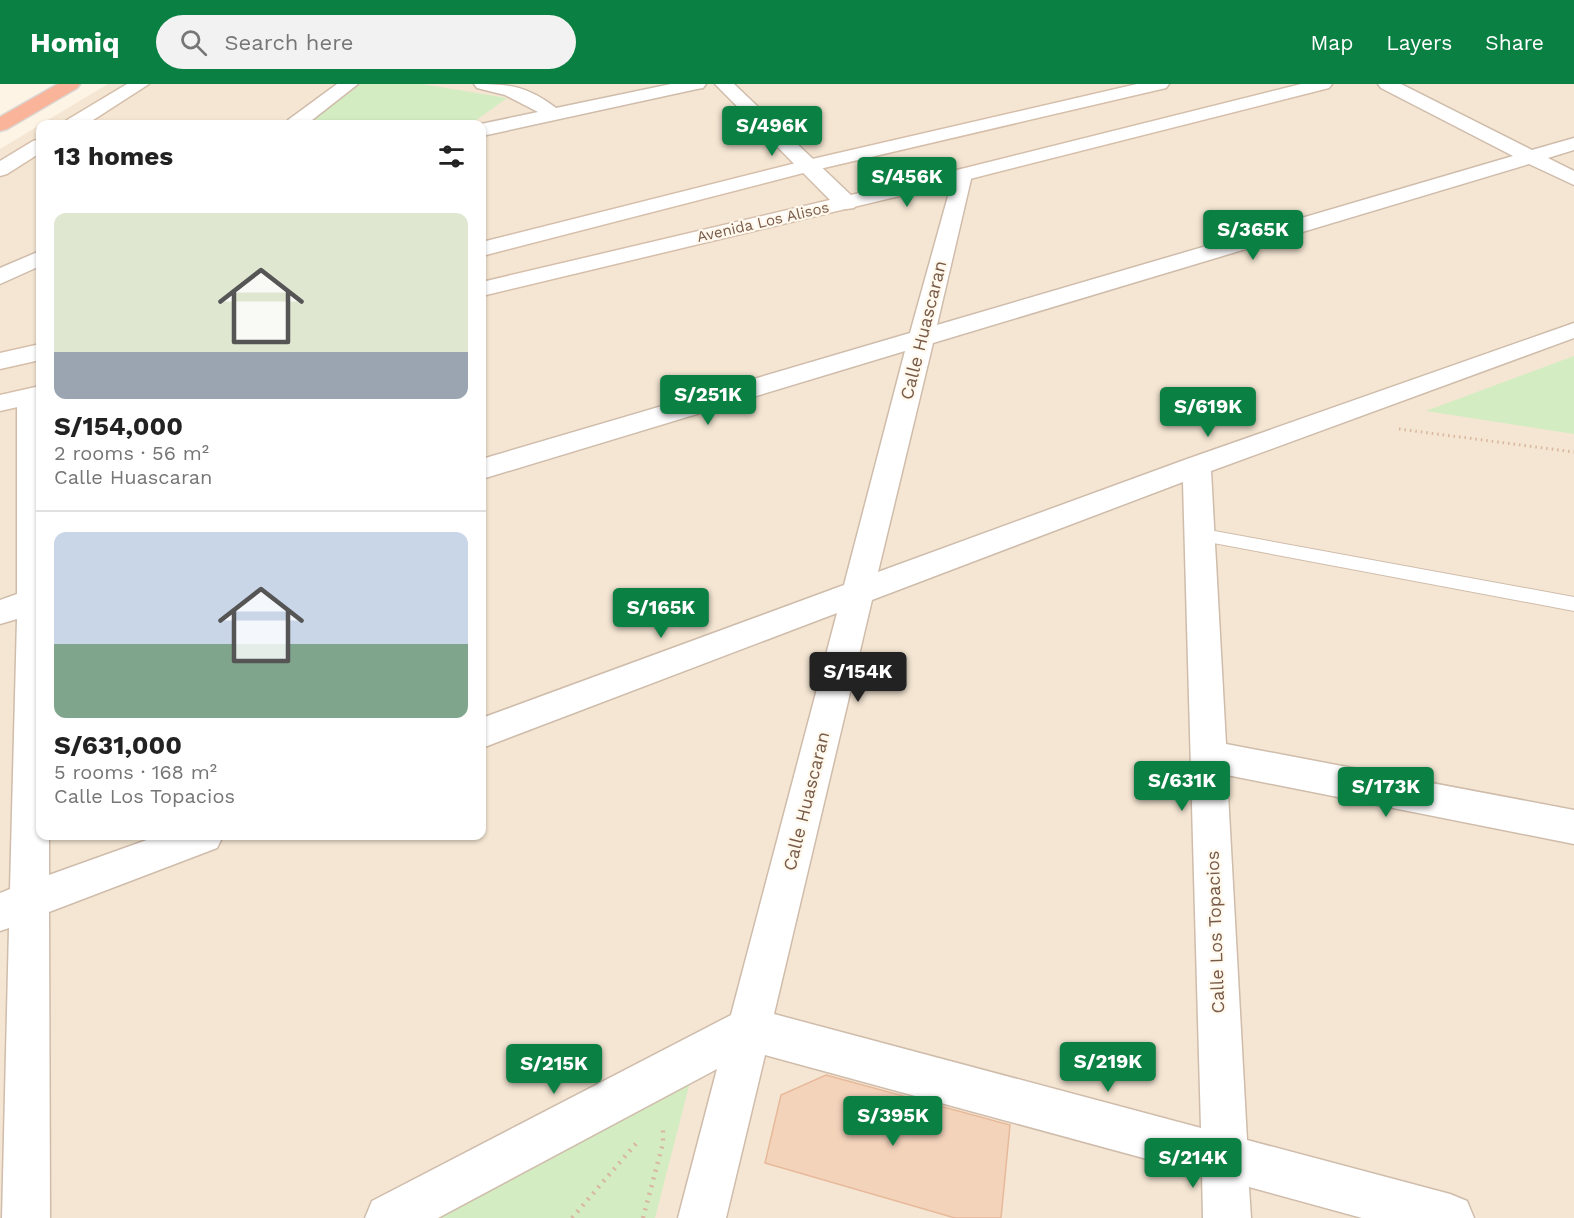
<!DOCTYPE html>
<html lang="en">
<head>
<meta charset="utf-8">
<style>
	:root { --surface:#fff; --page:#f2f2f2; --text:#222; --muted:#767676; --line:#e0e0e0; --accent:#0b8043 }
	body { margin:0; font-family:"Work Sans",sans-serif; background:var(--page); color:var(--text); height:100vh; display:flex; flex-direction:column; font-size:22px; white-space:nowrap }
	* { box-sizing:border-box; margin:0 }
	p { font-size:20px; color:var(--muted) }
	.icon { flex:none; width:33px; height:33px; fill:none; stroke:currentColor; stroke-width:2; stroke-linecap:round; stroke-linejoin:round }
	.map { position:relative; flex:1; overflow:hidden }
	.panel { position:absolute; left:36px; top:36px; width:450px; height:720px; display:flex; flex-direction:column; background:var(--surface); border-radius:12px; box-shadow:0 2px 4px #0004 }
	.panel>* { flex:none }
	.price { position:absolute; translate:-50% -51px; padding:0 14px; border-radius:6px; background:var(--accent); color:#fff; font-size:20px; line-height:39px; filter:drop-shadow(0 2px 3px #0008) }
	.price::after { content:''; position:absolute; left:50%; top:36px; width:18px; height:14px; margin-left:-9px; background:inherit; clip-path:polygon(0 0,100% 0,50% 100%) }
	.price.active { background:#222; color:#fff }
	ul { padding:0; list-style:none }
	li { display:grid; align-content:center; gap:12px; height:318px; padding:0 18px }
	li+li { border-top:2px solid var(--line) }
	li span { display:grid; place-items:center; height:186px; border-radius:12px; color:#555 }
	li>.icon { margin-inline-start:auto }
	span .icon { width:108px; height:108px; fill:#fffc; stroke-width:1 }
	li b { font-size:26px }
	h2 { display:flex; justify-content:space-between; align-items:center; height:72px; padding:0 18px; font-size:26px }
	header { display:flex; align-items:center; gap:36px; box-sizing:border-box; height:84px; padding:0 30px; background:var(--accent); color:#fff }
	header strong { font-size:28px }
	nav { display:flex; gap:33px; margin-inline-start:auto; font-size:21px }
	.search { width:420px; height:54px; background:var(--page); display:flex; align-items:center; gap:15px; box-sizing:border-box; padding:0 21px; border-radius:33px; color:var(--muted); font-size:22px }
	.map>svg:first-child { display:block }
</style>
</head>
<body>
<header>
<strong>Homiq</strong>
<div class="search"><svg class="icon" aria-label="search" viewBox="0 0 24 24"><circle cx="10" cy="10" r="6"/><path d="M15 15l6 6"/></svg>Search here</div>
<nav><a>Map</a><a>Layers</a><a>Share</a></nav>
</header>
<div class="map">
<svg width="1574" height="1134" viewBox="0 0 1574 1134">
	<rect width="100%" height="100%" fill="#fdf4e5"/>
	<path fill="#f5e6d3" d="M108,0h1466v1134h-1574v-1069l40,-24v711h442v-712h-441z"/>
	<g fill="#d3ecc2">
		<path d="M361,0h61l85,14 -36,26h-163z"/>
		<path d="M1574,272v78l-148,-23z"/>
		<path d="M691,994l-36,140h-234z"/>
	</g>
	<path fill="#f4d3bb" stroke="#e7b99b" stroke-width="1.5" d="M826,991l184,50 -9,93h-46l-190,-55 16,-68z"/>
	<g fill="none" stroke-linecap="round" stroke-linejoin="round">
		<defs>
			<path id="lane" d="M1198,444l376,69v14l-382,-72 -3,-5 3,-5z"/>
			<g id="street">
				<path d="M337,0h21l-51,40h-21l2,-4z"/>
				<path d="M474,0c36,0 53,2 82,24l115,-24h35l-3,4 -6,1 -215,47 -1,-12 57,-12 -33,-17 -28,-7z"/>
				<path d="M715,0h19l120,114 3,5 -3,5 -8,1 -8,-1z"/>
				<path d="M1378,0h23l131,66 42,-12v12l-26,8 26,13v14l-45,-21 -596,179 -55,229 309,-113 387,-136v15l-363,133 15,273 348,66v34l-347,-69 20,365 203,54 17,7 7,17h-112l-113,-31 2,31h-48l-1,-44 -437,-119 -39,163h-48l39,-149 -279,149h-73l7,-17 359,-186 106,-402 -355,135v-30l362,-133 61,-234 -423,128v-20l428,-126 45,-162 7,-2 7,2 3,4 -35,150 576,-169 -132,-68zM1183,398l18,646 -427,-114 98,-414z"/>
				<path d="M40,167v15l-40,18v-16z"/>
				<path d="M30,305l10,4v443h9v39l109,-39h65l-6,12 -168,64 1,306h-48l7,-290 -9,3v-38l10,-4 7,-270 -17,5v-24l17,-6v-197l4,-6z"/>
			</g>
			<g id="secondary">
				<path d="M127,0h22l-62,40h-23l3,-4z"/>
				<path d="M1137,0h32l-3,4 -355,83 -329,85v-14l326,-82z"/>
				<path d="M1301,0h31l-3,4 -367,93 -480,115v-14l479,-113z"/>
				<path d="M40,55v14l-33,21 -7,2v-15l33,-20z"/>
				<path d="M40,260v16l-40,9v-16z"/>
				<path d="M40,302v16l-40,9v-16z"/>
			</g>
			<path id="highway" d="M58,0h22l-3,4 -70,41 -7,2v-14z"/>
		</defs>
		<use href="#lane" stroke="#cfbcab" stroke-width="2"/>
		<use href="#street" stroke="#cfbcab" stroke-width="3"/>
		<use href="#secondary" stroke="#d5beaa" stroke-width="3"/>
		<use href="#highway" stroke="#dcd4d0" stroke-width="3"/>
		<path stroke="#d9b69e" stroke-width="3" stroke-dasharray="1.5 4" stroke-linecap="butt" d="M1399,345l175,23"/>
		<g stroke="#d9b69e" stroke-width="4.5" stroke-dasharray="2 6" stroke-linecap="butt">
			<path d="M572,1134l67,-78"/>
			<path d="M643,1134l20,-75v-18"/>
		</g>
		<use href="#lane" fill="#fff" fill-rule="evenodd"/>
		<use href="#street" fill="#fff" fill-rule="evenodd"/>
		<use href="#secondary" fill="#fff" fill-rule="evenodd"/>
		<use href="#highway" fill="#fab499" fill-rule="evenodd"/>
	</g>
	<g text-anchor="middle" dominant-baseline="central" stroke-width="4.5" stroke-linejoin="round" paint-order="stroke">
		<g font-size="15" fill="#785a49" stroke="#fff8ec">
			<text transform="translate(763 138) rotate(-13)">Avenida Los Alisos</text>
		</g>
		<g font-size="18" fill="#785a49" stroke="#fff8ec">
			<text transform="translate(923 246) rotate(-76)">Calle Huascaran</text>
			<text transform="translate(806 717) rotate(-76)">Calle Huascaran</text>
			<text transform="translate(1215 848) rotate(-92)">Calle Los Topacios</text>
		</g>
	</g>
</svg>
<b class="price" style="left:772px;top:73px">S/496K</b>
<b class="price" style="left:907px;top:124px">S/456K</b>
<b class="price" style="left:1253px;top:177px">S/365K</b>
<b class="price" style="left:708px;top:342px">S/251K</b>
<b class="price" style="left:1208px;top:354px">S/619K</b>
<b class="price" style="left:661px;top:555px">S/165K</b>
<b class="price active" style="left:858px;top:619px">S/154K</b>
<b class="price" style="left:1182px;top:728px">S/631K</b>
<b class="price" style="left:1386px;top:734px">S/173K</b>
<b class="price" style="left:1108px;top:1009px">S/219K</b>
<b class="price" style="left:554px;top:1011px">S/215K</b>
<b class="price" style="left:893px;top:1063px">S/395K</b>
<b class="price" style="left:1193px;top:1105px">S/214K</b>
<section class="panel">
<h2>13 homes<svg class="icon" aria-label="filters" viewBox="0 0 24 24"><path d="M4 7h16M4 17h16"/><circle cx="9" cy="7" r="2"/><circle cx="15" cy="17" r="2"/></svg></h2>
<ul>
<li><span style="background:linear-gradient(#dfe7d0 75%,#9aa5b1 0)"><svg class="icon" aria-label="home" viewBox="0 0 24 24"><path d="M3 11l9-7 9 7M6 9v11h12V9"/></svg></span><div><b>S/154,000</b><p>2 rooms · 56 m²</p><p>Calle Huascaran</p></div></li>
<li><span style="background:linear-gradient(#c9d6e8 60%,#7fa58c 0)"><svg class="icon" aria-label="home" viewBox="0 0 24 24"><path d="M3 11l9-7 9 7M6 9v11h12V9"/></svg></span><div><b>S/631,000</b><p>5 rooms · 168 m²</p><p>Calle Los Topacios</p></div></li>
</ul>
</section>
</div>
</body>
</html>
